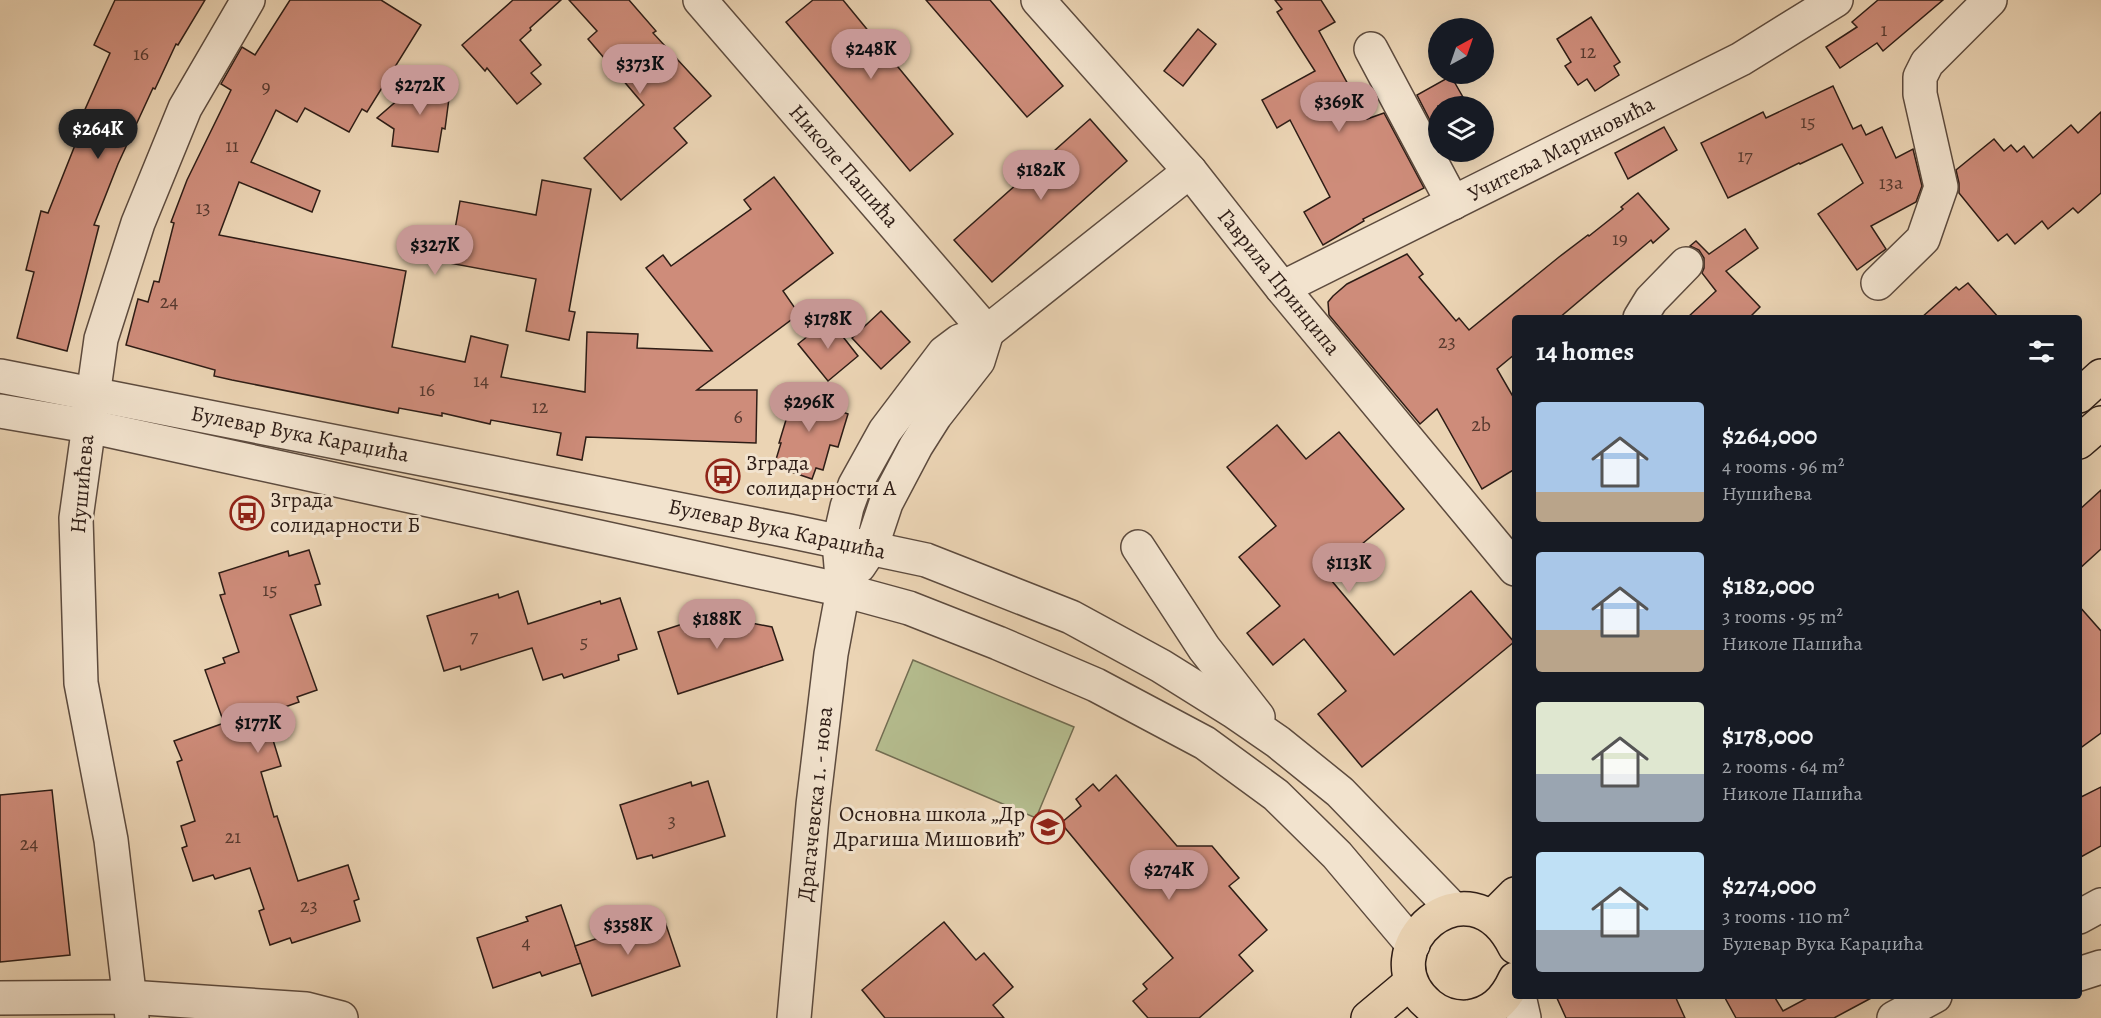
<!DOCTYPE html>
<html lang="en">
<head>
<meta charset="utf-8">
<style>
	:root { --surface:#171b24; --page:#20242c; --text:#f1f3f6; --muted:#9ea1a6; --accent:#c59692 }
	body { margin:0; font-family:Alegreya,serif; background:var(--page); color:var(--text); height:100vh; display:flex; flex-direction:column; font-size:22px; white-space:nowrap }
	* { box-sizing:border-box; margin:0 }
	p { font-size:20px; color:var(--muted) }
	.icon { flex:none; width:33px; height:33px; fill:none; stroke:currentColor; stroke-width:2; stroke-linecap:round; stroke-linejoin:round }
	.map { position:relative; flex:1; overflow:hidden }
	.panel { position:absolute; left:1512px; top:315px; width:570px; height:684px; display:flex; flex-direction:column; background:var(--surface); border-radius:6px; box-shadow:0 6px 24px #0002 }
	.panel>* { flex:none }
	.needle { width:39px; rotate:40deg }
	.controls { position:absolute; left:1428px; top:18px; display:grid; gap:12px }
	.controls a { display:grid; place-items:center; width:66px; height:66px; border-radius:50%; background:var(--surface); box-shadow:0 6px 24px #0002; font-size:30px }
	.price { position:absolute; translate:-50% -51px; padding:0 14px; border-radius:21px; background:var(--accent); color:#111; font-size:20px; line-height:39px; filter:drop-shadow(0 2px 3px #0008) }
	.price::after { content:''; position:absolute; left:50%; top:36px; width:18px; height:14px; margin-left:-9px; background:inherit; clip-path:polygon(0 0,100% 0,50% 100%) }
	.price.on { background:#222; color:#fff }
	ul { padding:0; list-style:none }
	li { display:flex; align-items:center; gap:18px; height:150px; padding:0 24px }
	li span { display:grid; place-items:center; flex:none; width:168px; height:120px; border-radius:6px; color:#555 }
	li>.icon { margin-inline-start:auto }
	span .icon { width:72px; height:72px; fill:#fffc; stroke-width:1 }
	li b { font-size:26px }
	h2 { display:flex; justify-content:space-between; align-items:center; height:72px; padding:0 24px; font-size:26px }
	.map>svg:first-child { display:block }
</style>
</head>
<body>
<div class="map">
<svg width="2101" height="1018" viewBox="0 0 2101 1018">
	<rect width="100%" height="100%" fill="#ebd4b4"/>
	<filter id="stains"><feTurbulence type="fractalNoise" baseFrequency=".00333" numOctaves="4"/><feColorMatrix values="0 0 0 0 .2 0 0 0 0 .09 0 0 0 0 .02 0 0 0 .5 -.17"/></filter>
	<radialGradient id="worn" r=".72"><stop offset=".6" stop-color="#630" stop-opacity="0"/><stop offset="1" stop-color="#630" stop-opacity=".3"/></radialGradient>
	<path fill="#b5bd8f" stroke="#726d52" stroke-width="1.5" d="M913,660l161,67 -38,91 -160,-68z"/>
	<g fill="#ce8c7a" stroke="#2e1d16" stroke-width="1.5">
		<path d="M115,0h90l-27,45 -2,-1 -21,45 -2,-1 -35,76 -24,61 5,1 -32,125 -50,-13 17,-66 -8,-2 15,-59 7,2 35,-88 -4,-2 31,-70 -16,-8z"/>
		<path d="M290,0h91l40,25 -54,87 -5,-3 -13,23 -44,-24 -8,14 -21,-12 -25,52 69,29 -8,21 -73,-30 -20,53 187,36 -14,76 73,15 6,-26 37,9 -7,32 84,15 2,-60 51,2 -1,14 75,3 -66,-83 17,-13 8,11 80,-57 -7,-9 30,-23 59,76 -50,38 16,23 -102,76h60l-1,53 -170,-6 -4,23 -25,-5 4,-22 -70,-13 -1,4 -48,-11v3l-43,-8 -1,5 -166,-33 -18,-4 1,-6 -89,-25 12,-46 10,3 6,-21 5,1 15,-59 -3,-1 16,-42 44,-90 -10,-6 21,-37 13,8z"/>
		<path d="M513,0h48l-31,28 1,2 -11,10 21,25 -10,8 10,11 -24,20 -30,-36 -2,3 -23,-26z"/>
		<path d="M569,0h60l27,31 -3,2 58,63 -37,32 13,15 -66,57 -37,-42 60,-53 -56,-66 9,-8z"/>
		<path d="M813,0h30l110,134 -43,37 -124,-149z"/>
		<path d="M926,0h64l73,86 -36,31z"/>
		<path d="M1275,0h46l14,22 -16,9 48,88 17,-6 40,75 -61,31 1,2 -41,24 -19,-33 26,-15 -40,-77 -13,8 -15,-28 53,-29 -38,-59 5,-3z"/>
		<path d="M1878,0h65l-60,51 -6,-8 -37,25 -14,-21 31,-20 -5,-5z"/>
		<path d="M1591,17l29,45 -6,4 5,9 -24,16 -8,-12 -9,6 -13,-19 6,-4 -14,-23z"/>
		<path d="M1198,29l18,15 -33,42 -19,-15z"/>
		<path d="M1451,76l17,30h-30v30l-21,-41z"/>
		<path d="M422,79l29,4 -6,46 -3,-1 -4,24 -46,-6 2,-17 -17,-11z"/>
		<path d="M1833,86l20,43 8,-4 5,10 16,-8 14,31 17,-9 9,37 -6,16 -45,24 15,23 -29,21 -39,-56 45,-31 -21,-39 -42,20 -1,-1 -71,35 -27,-55 62,-31 3,6z"/>
		<path d="M2101,112v81l-23,20 -5,-5 -25,21 -6,-8 -27,23 -8,-10 -9,7 -39,-48v-10l-3,-13 38,-31 10,12 7,-6 6,7 7,-6 9,12 38,-33 7,8z"/>
		<path d="M1090,119l37,42 -135,121 -38,-42z"/>
		<path d="M1664,127l13,23 -49,29 -13,-26z"/>
		<path d="M542,180l49,9 -22,122 6,1 -6,28 -43,-9 10,-52 -87,-16 11,-62 76,14z"/>
		<path d="M1638,193l31,36 -16,14 -2,-3 -92,78h-44v36l-18,15 18,31v69l-33,20 -45,-80 -17,15 -91,-109 -1,-13 5,-6 14,-12 60,-30 16,20 -4,3 37,44 3,-3 10,12 90,-73 29,-22 1,1 34,-27 -2,-2z"/>
		<path d="M1745,229l13,19 -32,23 34,36 -11,11h-62l29,-27 -14,-18 2,-5v-10l-5,-8 -9,-4 6,-5 13,13z"/>
		<path d="M1968,283l31,35h-78l35,-31 3,3z"/>
		<path d="M881,311l29,31 -29,27 -29,-31z"/>
		<path d="M829,319l29,37 -30,25 -30,-37z"/>
		<path d="M796,387l36,12 -3,8 19,7 -10,33 -8,-2 -7,25 -7,-2 -4,11 -38,-13 7,-23h-2z"/>
		<path d="M1277,425l29,34 33,-27 65,77 -78,65 68,81 77,-64 43,51 -152,125 -44,-53 28,-23 -42,-52 -31,26 -26,-32 33,-27 -41,-49 37,-31 -49,-59z"/>
		<path d="M2101,490v59l-22,20v-59z"/>
		<path d="M309,550l11,34 -5,1 6,20 -31,10 27,75 -20,7 2,5 -34,12 16,52 -20,6 13,45 3,-1 21,65 50,-16 11,34 -5,2 6,20 -68,22 -2,-5 -20,7 -11,-34 5,-2 -14,-41 -35,11 -2,-4 -20,6 -11,-33 5,-2 -6,-20 14,-5 -18,-59 5,-2 -8,-19 50,-18 -19,-53 20,-7 -2,-5 16,-6 -19,-57 5,-1 -6,-21 69,-22 1,5z"/>
		<path d="M518,591l10,33 72,-23 1,3 19,-6 17,51 -19,6 1,5 -55,18 -2,-4 -19,6 -11,-32 -71,22 -1,-4 -16,5 -17,-55 71,-22 1,4z"/>
		<path d="M2079,606l22,25v102l-22,16z"/>
		<path d="M710,615l62,12 11,33 -105,34 -20,-62z"/>
		<path d="M1116,775l61,71h35l27,32 -10,8 38,44 -28,25 14,16 -54,47h-51l-15,-17 14,-12 -4,-5 30,-26 -112,-135 20,-17 -5,-7 17,-15 6,7z"/>
		<path d="M708,781l17,55 -72,22 -1,-3 -15,4 -17,-54 71,-23 1,4z"/>
		<path d="M2101,787v59l-22,12v-60z"/>
		<path d="M52,790l18,165 -70,7v-167z"/>
		<path d="M561,905l20,58 -39,13 -2,-4 -47,16 -16,-50 51,-17 -2,-4z"/>
		<path d="M663,916l17,50 -88,30 -17,-50z"/>
		<path d="M944,922l32,38 8,-7 29,34 -20,18 11,13h-119l-23,-28z"/>
		<path d="M1556,996h119l10,22h-119z"/>
		<path d="M1724,996h50l9,15 28,-15h64l-41,22h-98z"/>
	</g>
	<g fill="none" stroke-linecap="round" stroke-linejoin="round">
		<defs>
			<g id="minor">
				<path d="M700,0l287,332"/>
				<path d="M1038,0l152,171 92,117 233,281"/>
				<path d="M1371,49l82,154"/>
				<path d="M1878,283l45,-44 18,-52 -21,-93v-17l7,-14 63,-63"/>
				<path d="M1282,288l459,-229 95,-59"/>
				<path d="M1640,318l11,-18 35,-36"/>
				<path d="M0,376l789,155 137,29 145,57 90,49 72,45 45,31 62,50 113,117"/>
				<path d="M0,411l88,15 755,164 66,18 89,35 98,42 109,58 71,52 61,60 76,90"/>
				<path d="M1138,547l66,101 54,69"/>
				<path d="M859,566l12,-18 15,-45 30,-57 19,-30 43,-55 9,-29"/>
				<path d="M2079,917l22,-12"/>
				<path d="M2079,974l22,-7"/>
				<path d="M1519,996l5,22"/>
				<path d="M0,998l129,-1 177,12 35,9"/>
				<path d="M132,1018l-21,-178 -30,-157 -5,-165 25,-179 37,-116 47,-115 63,-108"/>
				<path d="M794,1018l19,-213 18,-151 12,-64 -4,-48 8,-35 8,-22 30,-54 59,-78 16,-12 27,-9 203,-161"/>
				<path d="M1894,1018l41,-22"/>
			</g>
			<g id="major">
				<path d="M2079,396l22,-20"/>
				<path d="M2079,442l22,-19"/>
				<path d="M1492,917l23,-23"/>
				<path d="M1515,947c-46,-92 -151,4 -86,58 11,9 25,13 39,12 23,-3 37,-16 47,-38"/>
				<path d="M1368,1018l43,-36"/>
			</g>
		</defs>
		<use href="#minor" stroke="#5d4b3e" stroke-width="36"/>
		<use href="#major" stroke="#2e1d16" stroke-width="36"/>
		<use href="#minor" stroke="#f2e3ce" stroke-width="33"/>
		<use href="#major" stroke="#ebd4b4" stroke-width="33"/>
	</g>
	<defs>
		<symbol id="bus-ring" viewBox="-11 -11 22 22"><circle r="9.5" fill="#f2e3ce" stroke="#8f2418" stroke-width="1.5"/><path d="M-5-6H5V4H4V6H2V4H-2V6H-4V4H-5ZM-3.5-4V0h7V-4ZM-3.5 1.2v1.5H-2V1.2ZM2 1.2v1.5H3.5V1.2Z" fill="#8f2418"/></symbol>
		<symbol id="school-ring" viewBox="-11 -11 22 22"><circle r="9.5" fill="#f2e3ce" stroke="#8f2418" stroke-width="1.5"/><path d="M0-5L7-2L0 1L-7-2ZM-4 1L0 2.5L4 1V4Q0 6-4 4Z" fill="#8f2418"/></symbol>
	</defs>
	<g fill-rule="evenodd">
		<use href="#bus-ring" x="704" y="457" width="38" height="38"/>
		<use href="#bus-ring" x="228" y="494" width="38" height="38"/>
		<use href="#school-ring" x="1029" y="808" width="38" height="38"/>
	</g>
	<g text-anchor="middle" dominant-baseline="central" stroke-width="6" stroke-linejoin="round" paint-order="stroke">
		<g font-size="20" fill="#56392f">
			<text x="1884" y="29">1</text>
			<text x="1588" y="51">12</text>
			<text x="141" y="53">16</text>
			<text x="266" y="86">9</text>
			<text x="1808" y="121">15</text>
			<text x="232" y="145">11</text>
			<text x="1745" y="155">17</text>
			<text x="1891" y="182">13a</text>
			<text x="203" y="207">13</text>
			<text x="1620" y="238">19</text>
			<text x="169" y="301">24</text>
			<text x="1447" y="341">23</text>
			<text x="481" y="380">14</text>
			<text x="427" y="389">16</text>
			<text x="540" y="406">12</text>
			<text x="738" y="416">6</text>
			<text x="1481" y="424">2b</text>
			<text x="270" y="589">15</text>
			<text x="474" y="635">7</text>
			<text x="584" y="641">5</text>
			<text x="672" y="820">3</text>
			<text x="233" y="836">21</text>
			<text x="29" y="843">24</text>
			<text x="309" y="905">23</text>
			<text x="526" y="942">4</text>
		</g>
		<g font-size="22" fill="#2e1d16" stroke="#f2e3ce">
			<text transform="translate(1561 149) rotate(-27)">Учитеља Мариновића</text>
			<text transform="translate(844 166) rotate(49)">Николе Пашића</text>
			<text transform="translate(1279 282) rotate(51)">Гаврила Принципа</text>
			<text transform="translate(300 434) rotate(11)">Булевар Вука Караџића</text>
			<text transform="translate(82 484) rotate(-85)">Нушићева</text>
			<text transform="translate(777 529) rotate(12)">Булевар Вука Караџића</text>
			<text transform="translate(815 804) rotate(-84)">Драгачевска 1. - нова</text>
		</g>
		<g font-size="22" fill="#2e1d16" stroke="#f2e3ce" text-anchor="start">
			<text x="746" y="463">Зграда<tspan x="746" dy="25">солидарности А</tspan></text>
			<text x="270" y="500">Зграда<tspan x="270" dy="25">солидарности Б</tspan></text>
			<text x="1025" y="814" text-anchor="end">Основна школа „Др<tspan x="1025" dy="25">Драгиша Мишовић”</tspan></text>
		</g>
	</g>
	<rect width="100%" height="100%" filter="url(#stains)"/>
	<rect width="100%" height="100%" fill="url(#worn)"/>
</svg>
<div class="controls">
<a><svg class="needle" viewBox="-14 -14 28 28"><path d="M0-13l5 13h-10z" fill="#e53935"/><path d="M0 13l5-13h-10z" fill="#9ea1a6"/></svg></a>
<a><svg class="icon" aria-label="layers" viewBox="0 0 24 24"><path d="M12 4l9 5-9 5-9-5zM3 14l9 5 9-5"/></svg></a>
</div>
<b class="price" style="left:871px;top:80px">$248K</b>
<b class="price" style="left:640px;top:95px">$373K</b>
<b class="price" style="left:420px;top:116px">$272K</b>
<b class="price" style="left:1339px;top:133px">$369K</b>
<b class="price on" style="left:98px;top:160px">$264K</b>
<b class="price" style="left:1041px;top:201px">$182K</b>
<b class="price" style="left:435px;top:276px">$327K</b>
<b class="price" style="left:828px;top:350px">$178K</b>
<b class="price" style="left:809px;top:433px">$296K</b>
<b class="price" style="left:1349px;top:594px">$113K</b>
<b class="price" style="left:717px;top:650px">$188K</b>
<b class="price" style="left:258px;top:754px">$177K</b>
<b class="price" style="left:1169px;top:901px">$274K</b>
<b class="price" style="left:628px;top:956px">$358K</b>
<section class="panel">
<h2>14 homes<svg class="icon" aria-label="filters" viewBox="0 0 24 24"><path d="M4 7h16M4 17h16"/><circle cx="9" cy="7" r="2"/><circle cx="15" cy="17" r="2"/></svg></h2>
<ul>
<li><span style="background:linear-gradient(#a9c7e8 75%,#b9a48a 0)"><svg class="icon" aria-label="home" viewBox="0 0 24 24"><path d="M3 11l9-7 9 7M6 9v11h12V9"/></svg></span><div><b>$264,000</b><p>4 rooms · 96 m²</p><p>Нушићева</p></div></li>
<li><span style="background:linear-gradient(#a9c7e8 65%,#b9a48a 0)"><svg class="icon" aria-label="home" viewBox="0 0 24 24"><path d="M3 11l9-7 9 7M6 9v11h12V9"/></svg></span><div><b>$182,000</b><p>3 rooms · 95 m²</p><p>Николе Пашића</p></div></li>
<li><span style="background:linear-gradient(#dfe7d0 60%,#9aa5b1 0)"><svg class="icon" aria-label="home" viewBox="0 0 24 24"><path d="M3 11l9-7 9 7M6 9v11h12V9"/></svg></span><div><b>$178,000</b><p>2 rooms · 64 m²</p><p>Николе Пашића</p></div></li>
<li><span style="background:linear-gradient(#bfe0f5 65%,#9aa5b1 0)"><svg class="icon" aria-label="home" viewBox="0 0 24 24"><path d="M3 11l9-7 9 7M6 9v11h12V9"/></svg></span><div><b>$274,000</b><p>3 rooms · 110 m²</p><p>Булевар Вука Караџића</p></div></li>
</ul>
</section>
</div>
</body>
</html>
